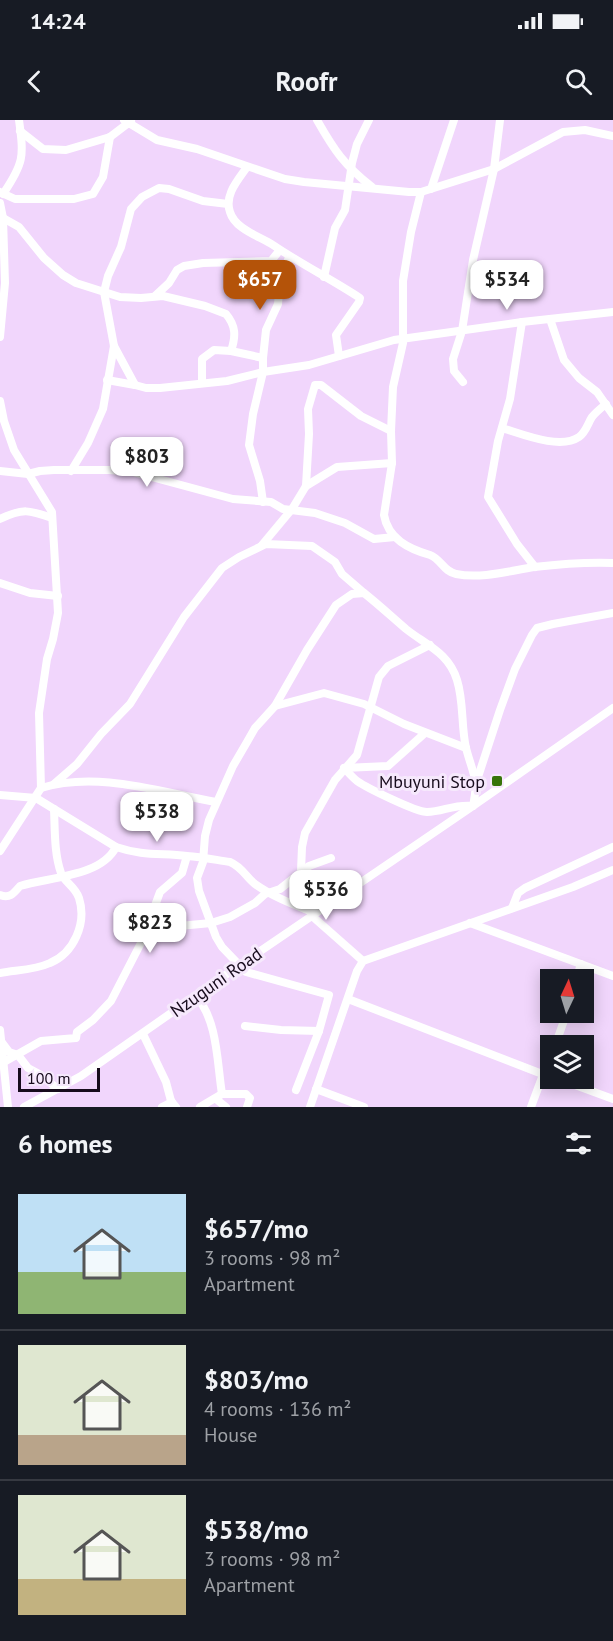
<!DOCTYPE html>
<html lang="en">
<head>
<meta charset="utf-8">
<style>
	:root { --surface:#171b24; --page:#242831; --text:#f1f3f6; --muted:#9ea1a6; --line:#363941; --accent:#b45309 }
	body { margin:0; font-family:"PT Sans",sans-serif; background:var(--page); color:var(--text); height:100vh; display:flex; flex-direction:column; font-size:22px; white-space:nowrap }
	* { box-sizing:border-box; margin:0 }
	p { font-size:20px; color:var(--muted) }
	.icon { flex:none; width:33px; height:33px; fill:none; stroke:currentColor; stroke-width:2; stroke-linecap:round; stroke-linejoin:round }
	.map { position:relative; height:987px; overflow:hidden }
	.sheet { display:flex; flex-direction:column; background:var(--surface); flex:1 }
	.sheet>* { flex:none }
	.needle { width:39px; rotate:4deg }
	.fabs { position:absolute; left:540px; top:849px; display:grid; gap:12px }
	.fabs a { display:grid; place-items:center; width:54px; height:54px; border-radius:0px; background:var(--surface); box-shadow:0 3px 15px #0003; font-size:30px }
	.scale { position:absolute; left:18px; bottom:15px; width:82px; box-sizing:border-box; padding-left:6px; border:3px solid #170b1c; border-top:0; font-size:16px; line-height:21px; white-space:nowrap; color:#170b1c; -webkit-text-stroke:4px #f6e9fc; paint-order:stroke }
	.price { position:absolute; translate:-50% -51px; padding:0 14px; border-radius:12px; background:#fff; color:#222; font-size:20px; line-height:39px; filter:drop-shadow(0 2px 3px #0008) }
	.price::after { content:''; position:absolute; left:50%; top:36px; width:18px; height:14px; margin-left:-9px; background:inherit; clip-path:polygon(0 0,100% 0,50% 100%) }
	.price.on { background:var(--accent); color:#fff }
	ul { padding:0; list-style:none }
	li { display:flex; align-items:center; gap:18px; height:150px; padding:0 18px }
	li+li { border-top:2px solid var(--line) }
	li span { display:grid; place-items:center; flex:none; width:168px; height:120px; border-radius:0px; color:#555 }
	li>.icon { margin-inline-start:auto }
	span .icon { width:72px; height:72px; fill:#fffc; stroke-width:1 }
	li b { font-size:26px }
	h2 { display:flex; justify-content:space-between; align-items:center; height:72px; padding:0 18px; font-size:26px }
	.status { display:flex; justify-content:space-between; align-items:center; height:42px; padding:0 30px; background:var(--surface); direction:ltr }
	.status svg { height:16px; fill:currentColor }
	header { display:flex; justify-content:space-between; align-items:center; height:78px; padding:0 18px; background:var(--surface); font-size:27px; font-weight:700 }
	.map>svg:first-child { display:block }
</style>
</head>
<body>
<div class="status"><b>14:24</b><svg viewBox="0 0 49 12"><path d="M0 12V9h3v3zM5 12V6h3v6zM10 12V3h3v9zM15 12V0h3v12zM26 1h20v11H26zM47 4h2v5h-2z"/></svg></div>
<header><svg class="icon" aria-label="back" viewBox="0 0 24 24"><path d="M15 5l-7 7 7 7"/></svg>Roofr<svg class="icon" aria-label="search" viewBox="0 0 24 24"><circle cx="10" cy="10" r="6"/><path d="M15 15l6 6"/></svg></header>
<div class="map">
<svg width="613" height="987" viewBox="0 0 613 987">
	<rect width="100%" height="100%" fill="#f1d6fc"/>
	<g fill="none" stroke-linecap="round" stroke-linejoin="round">
		<g stroke="#fff" stroke-width="8">
			<path d="M124,0l33,20 40,9 88,30 19,3 105,10h12l73,-23 69,-37 22,-2 28,6"/>
			<path d="M317,0c17,30 27,45 55,67"/>
			<path d="M20,11l23,18 23,1 44,-13 21,-16"/>
			<path d="M247,47c-9,13 -23,28 -17,45 5,17 29,24 43,33 28,19 58,34 87,53l-1,4 -23,33 3,21"/>
			<path d="M431,69l23,-69"/>
			<path d="M0,72l15,7h59l19,-5 10,-17 7,-40"/>
			<path d="M421,72l-10,40 -8,49v62l-10,44 -2,44 1,32 -8,52c4,24 25,34 46,40 11,4 14,17 26,19 25,5 53,-3 78,-7 26,-3 53,-5 79,-4"/>
			<path d="M3,74c21,-31 21,-37 16,-74"/>
			<path d="M0,83l3,15 2,65 -5,54"/>
			<path d="M3,98l16,9 25,31 19,17 13,8 44,14 21,1 22,-2 42,10 21,8c10,12 10,22 5,37"/>
			<path d="M324,157l11,-49 10,-18 7,-47 5,-19 12,-24"/>
			<path d="M155,176l14,-13 8,-13 7,-4 19,-3 68,-2 8,-10"/>
			<path d="M550,199l14,41 15,18 18,14 16,23"/>
			<path d="M522,202l-12,77 -12,42 -10,56 29,47 18,23"/>
			<path d="M114,226l21,39 11,3h14l67,-7 36,-9 46,-7 85,-25 128,-18 91,-10"/>
			<path d="M107,260l28,5"/>
			<path d="M463,262l-9,-11 -1,-12 9,-28 11,-71 21,-91 6,-49"/>
			<path d="M202,263v-24l12,-9 17,1 32,7"/>
			<path d="M0,281l4,20 10,29 38,62 6,101 -5,26 -6,20 -8,54 2,75 -41,63"/>
			<path d="M502,308c20,6 58,22 77,9 7,-5 9,-14 13,-20 4,-5 9,-9 14,-13"/>
			<path d="M0,351l28,3 12,-3 14,-1h55l24,2 100,27 38,3 12,7 32,4 30,10 29,16 21,-2"/>
			<path d="M71,351l17,-28 15,-34 11,-63 -10,-54 4,-16 13,-29 10,-38 11,-12 17,-9 10,1 34,12 25,3"/>
			<path d="M306,366l31,-19 55,-4"/>
			<path d="M263,382l-3,-21 -11,-36 4,-31 10,-42v-14l3,-28 12,-26 2,-22 9,-25"/>
			<path d="M0,399c23,-11 29,-9 52,-1"/>
			<path d="M262,425l30,-36 14,-23 3,-52 -1,-25 7,-24h6l40,31 30,15"/>
			<path d="M0,463l30,10 28,3"/>
			<path d="M275,586l49,-13 40,11 40,20 62,24"/>
			<path d="M344,648l44,-2 37,-33"/>
			<path d="M477,660l23,-70 15,-41 17,-34 5,-7 16,-4 60,-11"/>
			<path d="M54,664l23,-20 24,-30 29,-30 54,-87 38,-49 17,-11 27,-13 46,2 23,16 7,12 22,19"/>
			<path d="M41,668c57,-17 118,4 175,14"/>
			<path d="M0,675l36,3 80,49c27,9 44,6 71,9 15,1 29,4 43,6 12,5 16,15 25,22 18,13 40,21 60,29"/>
			<path d="M301,751l1,-24 3,-14 30,-53 22,-25 22,-78 9,-11 42,-21"/>
			<path d="M0,775c10,4 14,-2 20,-9 29,-9 81,-9 96,-39"/>
			<path d="M512,788l6,-15 7,-5 88,-41"/>
			<path d="M312,796l51,45"/>
			<path d="M470,803l143,53"/>
			<path d="M148,809l63,-6 19,-6 25,-14 10,-9 15,-5 29,-23 22,-8"/>
			<path d="M0,853c16,-3 35,-3 50,-10 24,-10 37,-40 29,-65 -4,-12 -15,-16 -18,-25 -7,-20 -6,-43 -7,-64"/>
			<path d="M576,860l5,-16"/>
			<path d="M196,876c22,25 21,67 26,98"/>
			<path d="M348,879l202,78"/>
			<path d="M245,906l36,4 38,1"/>
			<path d="M0,910l8,77"/>
			<path d="M143,914l23,48 5,19 5,6"/>
			<path d="M0,920l9,12 9,3 10,13 13,7 17,14"/>
			<path d="M555,926l12,-34"/>
			<path d="M4,942l37,-21 35,-3 1,-6 16,-12 18,-19 31,-60 18,-49 22,-19 5,-17"/>
			<path d="M556,958l57,21"/>
			<path d="M316,969l48,18"/>
			<path d="M296,970l23,-59 10,-36 -83,-23 -24,-25 -6,-10 -17,-46 -2,-13 6,-16 2,-26 4,-16 24,-54 14,-24 8,-14 20,-22 32,-56 29,-45 16,-11 12,-1c14,11 28,24 42,36 20,16 43,24 51,51 7,22 4,46 9,68 7,27 13,30 7,58 -20,-2 -30,6 -46,6 -11,0 -60,-24 -70,-31 -5,-4 -9,-9 -13,-13"/>
			<path d="M216,979l10,8"/>
			<path d="M24,987l57,-31 153,-107 239,-163 140,-98"/>
			<path d="M162,987l10,-5"/>
			<path d="M200,987l22,-13h24l4,4 -3,9"/>
			<path d="M310,987l47,-136 6,-10 210,-74 40,-17"/>
			<path d="M531,987l19,-51"/>
		</g>
	</g>
	<rect fill="#37740a" stroke="#f6e9fc" stroke-width="2" x="491" y="655" width="12" height="12" rx="3"/>
	<g text-anchor="middle" dominant-baseline="central" stroke-width="6" stroke-linejoin="round" paint-order="stroke">
		<g font-size="18" fill="#170b1c" stroke="#f6e9fc" text-anchor="end">
			<text x="485" y="661">Mbuyuni Stop</text>
		</g>
		<g font-size="18" fill="#170b1c" stroke="#f6e9fc">
			<text transform="translate(216 862) rotate(-35)">Nzuguni Road</text>
		</g>
	</g>
</svg>
<div class="fabs">
<a><svg class="needle" viewBox="-14 -14 28 28"><path d="M0-13l5 13h-10z" fill="#e53935"/><path d="M0 13l5-13h-10z" fill="#9ea1a6"/></svg></a>
<a><svg class="icon" aria-label="layers" viewBox="0 0 24 24"><path d="M12 4l9 5-9 5-9-5zM3 14l9 5 9-5"/></svg></a>
</div>
<div class="scale">100 m</div>
<b class="price on" style="left:260px;top:191px">$657</b>
<b class="price" style="left:507px;top:191px">$534</b>
<b class="price" style="left:147px;top:368px">$803</b>
<b class="price" style="left:157px;top:723px">$538</b>
<b class="price" style="left:326px;top:801px">$536</b>
<b class="price" style="left:150px;top:834px">$823</b>
</div>
<section class="sheet">
<h2>6 homes<svg class="icon" aria-label="filters" viewBox="0 0 24 24"><path d="M4 7h16M4 17h16"/><circle cx="9" cy="7" r="2"/><circle cx="15" cy="17" r="2"/></svg></h2>
<ul>
<li><span style="background:linear-gradient(#bfe0f5 65%,#8fb573 0)"><svg class="icon" aria-label="home" viewBox="0 0 24 24"><path d="M3 11l9-7 9 7M6 9v11h12V9"/></svg></span><div><b>$657/mo</b><p>3 rooms · 98 m²</p><p>Apartment</p></div></li>
<li><span style="background:linear-gradient(#dfe7d0 75%,#b9a48a 0)"><svg class="icon" aria-label="home" viewBox="0 0 24 24"><path d="M3 11l9-7 9 7M6 9v11h12V9"/></svg></span><div><b>$803/mo</b><p>4 rooms · 136 m²</p><p>House</p></div></li>
<li><span style="background:linear-gradient(#dfe7d0 70%,#c2b280 0)"><svg class="icon" aria-label="home" viewBox="0 0 24 24"><path d="M3 11l9-7 9 7M6 9v11h12V9"/></svg></span><div><b>$538/mo</b><p>3 rooms · 98 m²</p><p>Apartment</p></div></li>
</ul>
</section>
</body>
</html>
